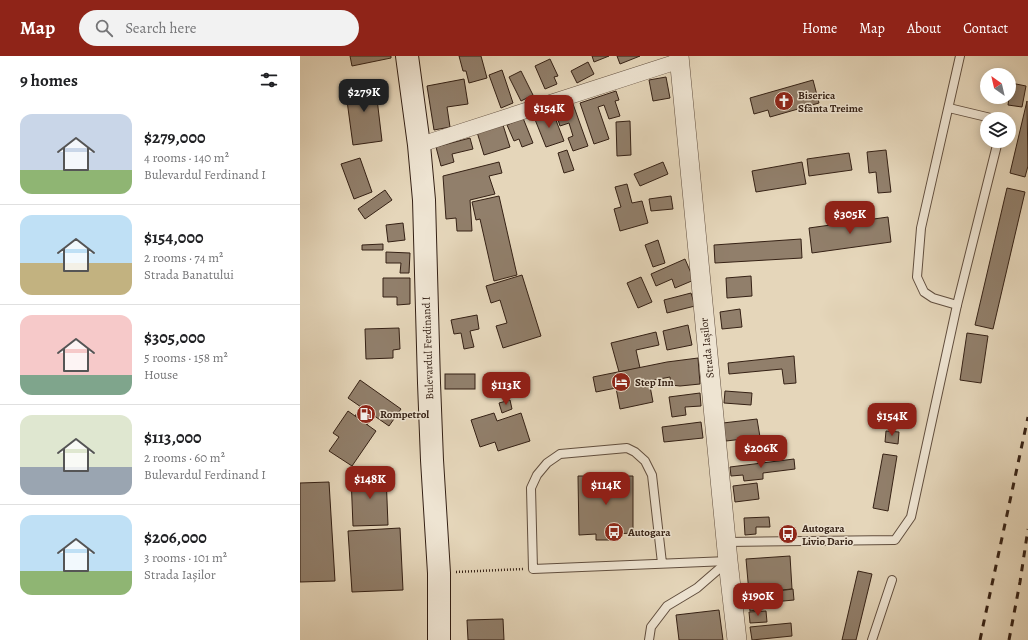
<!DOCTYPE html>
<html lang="en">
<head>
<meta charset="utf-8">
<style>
	:root { --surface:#fff; --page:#f2f2f2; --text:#202124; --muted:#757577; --line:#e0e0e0; --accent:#8f2418 }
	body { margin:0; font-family:Alegreya,serif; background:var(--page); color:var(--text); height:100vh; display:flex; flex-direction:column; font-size:15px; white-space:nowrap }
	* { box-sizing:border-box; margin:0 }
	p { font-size:13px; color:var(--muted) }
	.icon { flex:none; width:22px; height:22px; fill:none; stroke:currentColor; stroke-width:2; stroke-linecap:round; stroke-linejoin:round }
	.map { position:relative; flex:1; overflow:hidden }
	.side { display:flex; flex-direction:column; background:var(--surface); width:300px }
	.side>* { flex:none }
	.needle { width:26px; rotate:326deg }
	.buttons { position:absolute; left:680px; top:12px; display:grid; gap:8px }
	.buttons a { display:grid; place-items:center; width:36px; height:36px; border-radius:50%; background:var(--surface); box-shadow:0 2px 10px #0003; font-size:20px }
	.price { position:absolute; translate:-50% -34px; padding:0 9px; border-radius:8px; background:var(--accent); color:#fff; font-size:13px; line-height:26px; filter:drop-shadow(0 1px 2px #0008) }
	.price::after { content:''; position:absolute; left:50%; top:24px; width:12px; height:9px; margin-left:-6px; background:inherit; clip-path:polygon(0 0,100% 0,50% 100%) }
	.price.selected { background:#222; color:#fff }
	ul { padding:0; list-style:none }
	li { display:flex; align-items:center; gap:12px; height:100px; padding:0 20px }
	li+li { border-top:1px solid var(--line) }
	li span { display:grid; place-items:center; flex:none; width:112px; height:80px; border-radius:12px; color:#555 }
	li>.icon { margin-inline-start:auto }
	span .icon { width:48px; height:48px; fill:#fffc; stroke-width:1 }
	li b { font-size:17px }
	h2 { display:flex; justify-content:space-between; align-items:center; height:48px; padding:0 20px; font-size:17px }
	header { display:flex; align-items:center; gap:24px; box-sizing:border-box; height:56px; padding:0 20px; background:var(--accent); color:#fff }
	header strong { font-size:19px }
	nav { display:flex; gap:22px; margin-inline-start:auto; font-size:14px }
	.search { width:280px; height:36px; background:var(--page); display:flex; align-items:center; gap:10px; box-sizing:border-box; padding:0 14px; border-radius:22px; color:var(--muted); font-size:15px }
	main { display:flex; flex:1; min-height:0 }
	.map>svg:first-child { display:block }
</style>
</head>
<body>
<header>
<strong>Map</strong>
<div class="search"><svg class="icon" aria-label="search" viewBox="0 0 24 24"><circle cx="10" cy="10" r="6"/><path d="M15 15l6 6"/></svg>Search here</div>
<nav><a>Home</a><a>Map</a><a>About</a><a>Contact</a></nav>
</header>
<main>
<section class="side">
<h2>9 homes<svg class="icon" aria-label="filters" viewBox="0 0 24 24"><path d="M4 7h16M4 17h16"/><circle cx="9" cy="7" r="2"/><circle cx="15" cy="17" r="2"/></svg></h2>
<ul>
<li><span style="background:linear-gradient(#c9d6e8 70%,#8fb573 0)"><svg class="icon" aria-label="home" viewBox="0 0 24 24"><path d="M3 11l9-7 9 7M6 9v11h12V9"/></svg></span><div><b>$279,000</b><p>4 rooms · 140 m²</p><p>Bulevardul Ferdinand I</p></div></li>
<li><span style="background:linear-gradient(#bfe0f5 60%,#c2b280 0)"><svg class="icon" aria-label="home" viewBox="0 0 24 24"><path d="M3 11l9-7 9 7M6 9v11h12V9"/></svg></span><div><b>$154,000</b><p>2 rooms · 74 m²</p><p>Strada Banatului</p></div></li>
<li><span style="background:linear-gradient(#f6c9c9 75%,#7fa58c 0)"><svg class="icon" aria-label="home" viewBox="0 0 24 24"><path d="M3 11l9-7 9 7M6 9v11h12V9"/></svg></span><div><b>$305,000</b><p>5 rooms · 158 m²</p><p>House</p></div></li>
<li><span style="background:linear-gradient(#dfe7d0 65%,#9aa5b1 0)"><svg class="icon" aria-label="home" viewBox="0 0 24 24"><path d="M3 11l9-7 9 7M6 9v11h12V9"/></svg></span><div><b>$113,000</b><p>2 rooms · 60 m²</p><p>Bulevardul Ferdinand I</p></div></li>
<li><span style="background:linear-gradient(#bfe0f5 70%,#8fb573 0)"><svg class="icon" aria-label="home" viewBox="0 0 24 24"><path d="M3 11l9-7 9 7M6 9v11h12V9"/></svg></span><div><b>$206,000</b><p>3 rooms · 101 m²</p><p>Strada Iașilor</p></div></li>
</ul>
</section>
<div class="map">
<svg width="728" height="584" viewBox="0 0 728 584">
	<rect width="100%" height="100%" fill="#e5d6ba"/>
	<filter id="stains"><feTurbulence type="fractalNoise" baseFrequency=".005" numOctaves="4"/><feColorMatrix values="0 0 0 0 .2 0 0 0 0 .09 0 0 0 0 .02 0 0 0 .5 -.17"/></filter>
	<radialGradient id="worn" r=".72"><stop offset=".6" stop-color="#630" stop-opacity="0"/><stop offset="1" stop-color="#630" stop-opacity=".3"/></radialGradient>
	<g fill="#917f6b" stroke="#352115">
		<path d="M50,0h41v2l-39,8z"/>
		<path d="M159,0h22l6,22 -18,5 -3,-12h-3z"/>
		<path d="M292,0h17l-15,6z"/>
		<path d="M317,0h23l-20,8z"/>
		<path d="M250,3l8,17 -4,1 3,7 -12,5 -10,-23z"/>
		<path d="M288,6l6,12 -17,9 -6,-12z"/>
		<path d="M202,14l11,33 -12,5 -12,-33z"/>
		<path d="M221,15l12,24 -12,6 -12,-24z"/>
		<path d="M366,21l4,21 -17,3 -4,-21z"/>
		<path d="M164,23l4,25 -21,3 3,20 -16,3 -7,-44z"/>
		<path d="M513,24l6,23 -49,14 -2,-7 -14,4 -4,-16z"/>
		<path d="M75,26l7,59 -29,4 -8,-59z"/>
		<path d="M711,27l15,3 -4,21 -14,-2z"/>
		<path d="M316,35l3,9 -4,1 5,15 -11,3 -5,-14 -6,2 11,32 -15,5 -14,-41z"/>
		<path d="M727,45l1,65 -3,11 -15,-4z"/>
		<path d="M273,48l15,42 -15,5 -5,-13 5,-2 -4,-13 -9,3 -5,-16z"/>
		<path d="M252,54l12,31 -18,6 -12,-30z"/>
		<path d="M223,62l10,25 -11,4 -3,-8 -5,2 -7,-16z"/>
		<path d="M330,65l1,34 -14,1 -1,-34z"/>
		<path d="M203,69l7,22 -26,8 -7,-23z"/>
		<path d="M170,82l3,11 -21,5 2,8 -13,4 -5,-19z"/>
		<path d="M267,94l7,20 -10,3 -6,-20z"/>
		<path d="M586,94l5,42 -13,1 -2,-21 -7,1 -2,-21z"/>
		<path d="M549,97l3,17 -43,6 -2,-17z"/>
		<path d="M60,102l12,34 -18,7 -13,-35z"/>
		<path d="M199,106l3,11 -13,3 6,18 -25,6 2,31h-15l-1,-13 -10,1 -3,-43z"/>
		<path d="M363,106l5,12 -28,12 -6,-12z"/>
		<path d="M502,106l4,22 -50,8 -4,-21z"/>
		<path d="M327,128l5,19 10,-2 6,22 -28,8 -6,-22 7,-2 -6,-20z"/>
		<path d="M707,132l18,4 -32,137 -18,-4z"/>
		<path d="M85,134l7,10 -27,19 -7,-10z"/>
		<path d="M199,140l18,79 -23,6 -14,-62 -4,1 -4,-18z"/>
		<path d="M371,140l2,13 -22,2 -2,-12z"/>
		<path d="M588,161l3,25 -79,11 -3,-25z"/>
		<path d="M103,167l2,17 -17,2 -2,-17z"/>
		<path d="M501,183l1,19 -87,5 -1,-18z"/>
		<path d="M358,184l7,23 -12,4 -8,-22z"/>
		<path d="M83,188v6h-21v-5z"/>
		<path d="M86,196l24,1 -1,20h-9l1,-10h-15z"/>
		<path d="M385,203l9,21 -19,8 -3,-9 -16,7 -5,-12z"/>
		<path d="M222,219l19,61 -38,12 -7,-22 11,-3 -7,-23 -9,3 -5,-17z"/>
		<path d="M451,220l1,20 -25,2 -1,-20z"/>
		<path d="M341,221l11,25 -14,6 -11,-25z"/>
		<path d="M83,222h27v26l-13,1v-8h-14z"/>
		<path d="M391,237l4,13 -28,7 -3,-13z"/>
		<path d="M440,253l2,18 -20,2 -2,-17z"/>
		<path d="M177,259l2,14 -9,2 4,16 -10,2 -3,-16 -7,1 -3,-14z"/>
		<path d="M388,269l4,20 -25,5 -4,-19z"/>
		<path d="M99,272l1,21 -7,1v8l-27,1 -1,-30z"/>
		<path d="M356,276l3,13 -23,5 4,18 -21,4 -8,-29z"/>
		<path d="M667,277l21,3 -7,47 -21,-3z"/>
		<path d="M494,300l2,27 -12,1 -2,-15 -53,5 -1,-11z"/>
		<path d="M398,302l2,26 -20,2 -9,-1 -1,-8 -21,4 4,21 -33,7 -4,-21 -20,4 -3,-15 74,-15z"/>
		<rect x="145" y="318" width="30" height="15"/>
		<path d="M60,324l41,29 -12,17 -16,-11 -6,10 -12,-9 6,-9 -13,-9z"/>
		<path d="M425,335l27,2 -1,12 -27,-2z"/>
		<path d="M400,337l1,13 -16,1 1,8 -14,2 -3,-20z"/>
		<path d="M210,344l2,9 -10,4 -3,-10z"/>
		<path d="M48,355l28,20 -24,35 -23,-15 10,-14 -6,-4z"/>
		<path d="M194,357l3,8 24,-8 9,28 -32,10 -3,-9 -15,5 -9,-27z"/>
		<path d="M457,363l3,18 -34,4 -3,-18z"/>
		<path d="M401,366l2,16 -39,4 -2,-15z"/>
		<path d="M586,375l13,1 -1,12 -13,-2z"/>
		<path d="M583,398l14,2 -9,55 -15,-3z"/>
		<path d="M494,403l1,10 -32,4v6l-19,2 -1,-6 -12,1 -1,-9z"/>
		<path d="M86,418l2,51 -35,1 -2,-50z"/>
		<path d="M278,420h55v57l-19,1v6h-18v-6l-17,1z"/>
		<path d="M29,426l6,99 -35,1v-99z"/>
		<path d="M457,427l2,16 -24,3 -2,-16z"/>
		<path d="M469,461l1,10h-14v7l-11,1 -1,-17z"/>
		<path d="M100,472l3,62 -51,2 -4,-61z"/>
		<path d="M490,500l2,33 -43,4 -3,-34z"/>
		<path d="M558,515l14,3 -16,66h-14z"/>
		<path d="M493,533l1,11 -21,2 1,5 -24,4 -2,-16z"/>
		<path d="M419,554l4,30h-44l-3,-25z"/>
		<path d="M466,555l1,11 -17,1 -1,-11z"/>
		<path d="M203,563l1,21h-36l-1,-20z"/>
		<path d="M491,567l1,13 -40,4 -2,-13z"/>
	</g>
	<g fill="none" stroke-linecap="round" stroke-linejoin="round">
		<defs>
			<g id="service">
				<path d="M649,52l46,11"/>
				<path d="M657,249l-24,-7 -9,-6 -7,-15 4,-49 39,-172"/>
				<path d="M426,486l169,-2 16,-23 46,-212 41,-164"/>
				<path d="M362,507l-10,-88 -7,-14 -10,-9 -8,-4 -67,6 -13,9 -10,12 -6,13 2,81 195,-8"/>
				<path d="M349,584l2,-13 16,-21 30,-18 30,-26"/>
				<path d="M572,584l20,-60"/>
			</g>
			<path id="minor" d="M119,89l260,-84"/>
			<path id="tertiary" d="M379,0l49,505 9,79"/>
			<path id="secondary" d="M107,0l12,89 5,55 5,183 3,77 7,113v67"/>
		</defs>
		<use href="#service" stroke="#614e3e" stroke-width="10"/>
		<use href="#minor" stroke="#614e3e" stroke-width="16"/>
		<use href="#tertiary" stroke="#614e3e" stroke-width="20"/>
		<use href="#secondary" stroke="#352115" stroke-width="24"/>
		<path stroke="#352115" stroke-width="2.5" stroke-dasharray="1 2" stroke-linecap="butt" d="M156,516l67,-3"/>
		<use href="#service" stroke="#eee4d2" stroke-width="8"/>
		<use href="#minor" stroke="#eee4d2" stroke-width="15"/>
		<use href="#tertiary" stroke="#eee4d2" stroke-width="19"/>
		<use href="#secondary" stroke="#eee4d2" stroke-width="22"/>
		<g stroke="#352115" stroke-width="3" stroke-dasharray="7 7" stroke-linecap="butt">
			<path d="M680,584l48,-223"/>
			<path d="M709,584l11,-58 8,-53"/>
		</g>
	</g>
	<defs>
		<symbol id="church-disc" viewBox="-11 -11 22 22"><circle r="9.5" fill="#8f2418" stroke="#eee4d2"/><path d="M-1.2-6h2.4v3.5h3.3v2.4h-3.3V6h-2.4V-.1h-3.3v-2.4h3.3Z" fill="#fff"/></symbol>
		<symbol id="hotel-disc" viewBox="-11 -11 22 22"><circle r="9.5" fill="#8f2418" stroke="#eee4d2"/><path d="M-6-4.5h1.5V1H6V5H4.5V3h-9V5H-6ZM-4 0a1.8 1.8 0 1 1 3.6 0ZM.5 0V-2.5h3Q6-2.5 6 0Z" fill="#fff"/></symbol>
		<symbol id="fuel-disc" viewBox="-11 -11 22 22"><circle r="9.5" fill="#8f2418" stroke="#eee4d2"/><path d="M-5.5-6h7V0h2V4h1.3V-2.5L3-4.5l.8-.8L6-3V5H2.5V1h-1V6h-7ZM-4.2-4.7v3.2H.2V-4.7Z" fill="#fff"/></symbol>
		<symbol id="bus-disc" viewBox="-11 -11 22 22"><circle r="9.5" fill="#8f2418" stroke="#eee4d2"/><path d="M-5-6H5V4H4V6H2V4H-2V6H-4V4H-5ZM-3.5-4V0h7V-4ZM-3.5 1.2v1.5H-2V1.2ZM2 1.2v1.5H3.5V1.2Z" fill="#fff"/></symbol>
	</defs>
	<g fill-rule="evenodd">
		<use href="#church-disc" x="473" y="34" width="22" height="22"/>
		<use href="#hotel-disc" x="310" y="315" width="22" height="22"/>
		<use href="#fuel-disc" x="55" y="347" width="22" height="22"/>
		<use href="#bus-disc" x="303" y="465" width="22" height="22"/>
		<use href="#bus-disc" x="477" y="467" width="22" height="22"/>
	</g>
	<g text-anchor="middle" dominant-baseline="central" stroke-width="3" stroke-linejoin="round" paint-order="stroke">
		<g font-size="11" font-weight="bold" fill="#352115" stroke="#eee4d2" text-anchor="start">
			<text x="498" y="39">Biserica<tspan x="498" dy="13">Sfânta Treime</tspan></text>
			<text x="335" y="326">Step Inn</text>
			<text x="80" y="358">Rompetrol</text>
			<text x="502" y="472">Autogara<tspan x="502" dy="13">Livio Dario</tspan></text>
			<text x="328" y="476">Autogara</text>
		</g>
		<g font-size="11" fill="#352115" stroke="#eee4d2">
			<text transform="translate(128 292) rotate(-92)">Bulevardul Ferdinand I</text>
			<text transform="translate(407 292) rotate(-96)">Strada Iașilor</text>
		</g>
	</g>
	<rect width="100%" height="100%" filter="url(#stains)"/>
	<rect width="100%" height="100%" fill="url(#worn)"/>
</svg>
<div class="buttons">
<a><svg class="needle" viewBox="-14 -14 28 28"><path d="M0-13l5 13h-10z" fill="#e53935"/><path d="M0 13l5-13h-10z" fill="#757577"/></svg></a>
<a><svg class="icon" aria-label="layers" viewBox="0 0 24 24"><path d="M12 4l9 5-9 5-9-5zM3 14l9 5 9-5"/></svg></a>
</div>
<b class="price selected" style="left:64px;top:57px">$279K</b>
<b class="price" style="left:249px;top:73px">$154K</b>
<b class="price" style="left:550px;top:179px">$305K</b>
<b class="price" style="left:206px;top:350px">$113K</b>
<b class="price" style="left:592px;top:381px">$154K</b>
<b class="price" style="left:461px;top:413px">$206K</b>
<b class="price" style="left:70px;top:444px">$148K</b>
<b class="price" style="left:306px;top:450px">$114K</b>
<b class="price" style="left:458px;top:561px">$190K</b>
</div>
</main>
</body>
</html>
